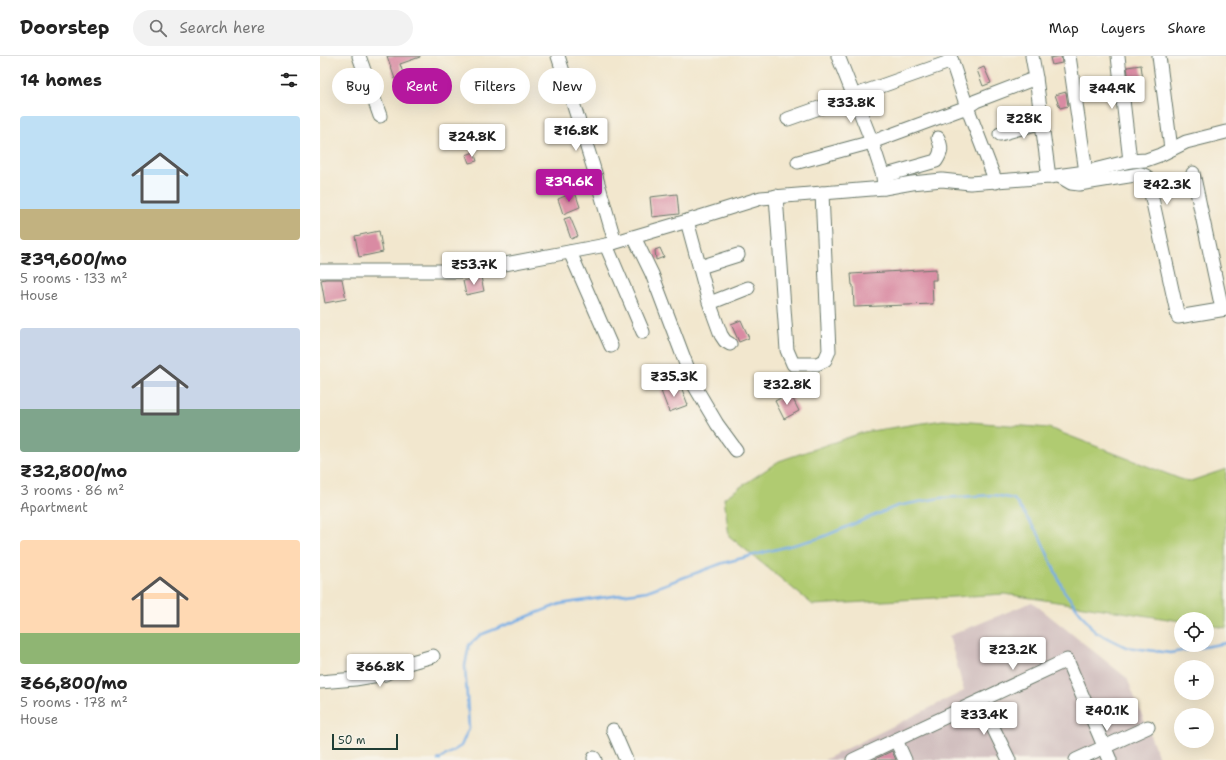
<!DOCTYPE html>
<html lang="en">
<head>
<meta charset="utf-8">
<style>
	:root { --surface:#fff; --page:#f2f2f2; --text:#222; --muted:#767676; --line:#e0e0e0; --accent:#b5179e }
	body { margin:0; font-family:"Shantell Sans",sans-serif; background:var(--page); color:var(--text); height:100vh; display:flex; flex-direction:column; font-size:15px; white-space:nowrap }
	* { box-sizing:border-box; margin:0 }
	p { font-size:13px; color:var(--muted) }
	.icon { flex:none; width:22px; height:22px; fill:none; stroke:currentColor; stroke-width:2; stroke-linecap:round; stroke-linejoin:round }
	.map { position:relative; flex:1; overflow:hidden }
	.drawer { display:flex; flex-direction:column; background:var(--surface); width:320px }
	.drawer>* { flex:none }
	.hud { position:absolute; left:12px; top:12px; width:380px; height:36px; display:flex; gap:8px }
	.tools { position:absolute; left:854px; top:556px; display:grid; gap:8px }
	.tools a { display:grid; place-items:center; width:40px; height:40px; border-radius:50%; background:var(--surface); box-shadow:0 4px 16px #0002; font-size:20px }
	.scale { position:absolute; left:12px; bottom:10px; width:66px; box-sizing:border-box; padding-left:4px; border:2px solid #1f3d34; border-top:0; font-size:11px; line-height:14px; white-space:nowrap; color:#1f3d34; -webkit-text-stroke:3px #f7f3e8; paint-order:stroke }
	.price { position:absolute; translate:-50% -34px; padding:0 9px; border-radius:4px; background:#fff; color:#222; font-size:13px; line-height:26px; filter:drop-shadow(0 1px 2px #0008) }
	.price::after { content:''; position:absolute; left:50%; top:24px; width:12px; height:9px; margin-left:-6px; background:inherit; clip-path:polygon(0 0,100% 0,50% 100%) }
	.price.on { background:var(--accent); color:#fff }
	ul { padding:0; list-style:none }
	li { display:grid; align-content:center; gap:8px; height:212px; padding:0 20px }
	li span { display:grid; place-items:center; height:124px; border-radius:4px; color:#555 }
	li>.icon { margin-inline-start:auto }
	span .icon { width:72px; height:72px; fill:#fffc; stroke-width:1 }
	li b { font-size:17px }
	h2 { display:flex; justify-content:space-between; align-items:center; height:48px; padding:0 20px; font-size:17px }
	.pill { padding:0 14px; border-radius:18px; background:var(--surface); box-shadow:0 4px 16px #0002; font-size:14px; line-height:36px }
	.pill.on { background:var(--accent); color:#fff }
	header { display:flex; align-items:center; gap:24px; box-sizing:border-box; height:56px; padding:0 20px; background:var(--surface); border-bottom:1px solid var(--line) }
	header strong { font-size:19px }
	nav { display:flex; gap:22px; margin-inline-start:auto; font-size:14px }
	.search { width:280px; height:36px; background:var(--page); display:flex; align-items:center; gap:10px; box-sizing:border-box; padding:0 14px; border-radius:22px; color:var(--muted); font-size:15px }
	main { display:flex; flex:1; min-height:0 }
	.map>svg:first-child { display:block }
</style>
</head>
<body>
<header>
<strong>Doorstep</strong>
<div class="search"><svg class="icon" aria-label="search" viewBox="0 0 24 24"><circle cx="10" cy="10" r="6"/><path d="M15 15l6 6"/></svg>Search here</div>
<nav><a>Map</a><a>Layers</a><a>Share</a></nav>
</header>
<main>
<section class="drawer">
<h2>14 homes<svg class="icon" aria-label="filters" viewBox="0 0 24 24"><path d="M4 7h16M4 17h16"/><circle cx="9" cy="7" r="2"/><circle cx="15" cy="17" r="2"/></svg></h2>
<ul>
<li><span style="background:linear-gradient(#bfe0f5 75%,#c2b280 0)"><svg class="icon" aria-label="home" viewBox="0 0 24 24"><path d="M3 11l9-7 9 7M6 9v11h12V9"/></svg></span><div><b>₹39,600/mo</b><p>5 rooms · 133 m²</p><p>House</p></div></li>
<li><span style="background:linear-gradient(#c9d6e8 65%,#7fa58c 0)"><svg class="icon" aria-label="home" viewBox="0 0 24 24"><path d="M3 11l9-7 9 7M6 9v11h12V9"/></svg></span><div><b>₹32,800/mo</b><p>3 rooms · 86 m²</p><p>Apartment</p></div></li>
<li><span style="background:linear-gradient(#ffd9b3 75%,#8fb573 0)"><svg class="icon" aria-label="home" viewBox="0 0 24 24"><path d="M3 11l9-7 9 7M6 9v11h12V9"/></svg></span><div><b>₹66,800/mo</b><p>5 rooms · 178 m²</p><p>House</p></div></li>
</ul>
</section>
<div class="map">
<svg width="906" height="704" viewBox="0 0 906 704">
	<rect width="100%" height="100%" fill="#f7f3e8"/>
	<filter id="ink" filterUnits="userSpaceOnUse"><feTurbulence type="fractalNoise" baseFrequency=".025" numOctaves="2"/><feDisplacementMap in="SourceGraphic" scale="8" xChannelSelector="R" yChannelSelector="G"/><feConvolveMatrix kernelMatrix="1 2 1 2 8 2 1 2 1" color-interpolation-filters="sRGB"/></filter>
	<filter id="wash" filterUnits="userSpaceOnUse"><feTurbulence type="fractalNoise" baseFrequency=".012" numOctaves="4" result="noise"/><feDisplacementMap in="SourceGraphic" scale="16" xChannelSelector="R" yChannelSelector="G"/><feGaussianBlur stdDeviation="0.9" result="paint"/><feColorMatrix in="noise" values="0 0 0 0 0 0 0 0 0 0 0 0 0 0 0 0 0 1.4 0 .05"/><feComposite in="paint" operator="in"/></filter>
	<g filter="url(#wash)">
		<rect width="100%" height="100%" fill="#f2e7ce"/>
		<path fill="#d1bfbf" d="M712,546l95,76 33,82h-336l140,-69 -15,-55z"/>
		<path fill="#b0cb71" stroke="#688452" d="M623,364l106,8 139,54 38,-13v159l-19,-3v-6h-26v2l-176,-27 -192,11 -84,-69 -5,-38 55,-37 85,-29z"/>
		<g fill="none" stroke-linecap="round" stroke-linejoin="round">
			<path stroke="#77aee6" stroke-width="2.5" d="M118,704l23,-14 8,-18 -4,-62 4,-21 11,-10 80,-31 87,-13 76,-28 97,-25 77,-32 43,-8 54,-3 20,4 25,36 25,56 31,41 31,15 44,6 56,-10"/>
		</g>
		<g id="blocks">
			<g fill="#d98ba3">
				<path d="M67,0h33v1l-20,7 4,12 -9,3z"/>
				<path d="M741,0l1,7 -10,2 -2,-7z"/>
				<path d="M821,9l2,15 -14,2 -2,-15z"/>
				<path d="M664,11l7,16 -8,3 -6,-16z"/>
				<path d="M746,36l2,14 -8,2 -5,-13z"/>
				<path d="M154,96l3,9 -8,2 -3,-8z"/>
				<path d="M255,136l5,15 -17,7 -5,-15z"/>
				<path d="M357,138l2,20 -27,3 -2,-20z"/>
				<path d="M250,161l8,19 -7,3 -7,-20z"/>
				<path d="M59,175l4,21 -24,5 -4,-21z"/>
				<path d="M340,192l4,9 -8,3 -1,-10z"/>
				<path d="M616,213v11h-4l1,24 -79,3 -1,-22h-1l-1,-11z"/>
				<path d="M161,221l3,14 -18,4 -3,-14z"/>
				<path d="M6,223h16l4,20 -21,4 -4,-23z"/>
				<path d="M421,264l8,18 -10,4 -8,-18z"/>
				<path d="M360,328l8,21 -19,7 -8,-21z"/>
				<path d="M470,337l9,18 -15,8 -9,-18z"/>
				<path d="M572,695l4,9h-23z"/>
			</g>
		</g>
	</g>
	<g filter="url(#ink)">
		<use href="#blocks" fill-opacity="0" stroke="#69786a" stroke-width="1"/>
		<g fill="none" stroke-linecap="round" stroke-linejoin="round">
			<defs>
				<g id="minor">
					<path d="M39,0l21,60"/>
					<path d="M238,0l35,110 22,76"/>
					<path d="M518,0l34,86 11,34 1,12"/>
					<path d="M630,0l17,51 29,75"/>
					<path d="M712,0l4,22 13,99"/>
					<path d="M749,0l17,116"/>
					<path d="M798,0l12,105"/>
					<path d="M839,0l12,93"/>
					<path d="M468,63l164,-58"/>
					<path d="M680,78l42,-12"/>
					<path d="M478,106l74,-20 95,-35 9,-6 60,-23"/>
					<path d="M873,117l29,136"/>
					<path d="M563,120l53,-15c6,-9 6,-13 2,-23"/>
					<path d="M739,120l12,7 8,1 62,-10 5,2 2,4 30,137 48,-8"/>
					<path d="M456,140l11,154 6,14h24l8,-4 4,-9 -7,-158"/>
					<path d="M367,165l22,81 12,33 4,6 5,3"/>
					<path d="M314,181l18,37 42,111 23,39 19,26"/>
					<path d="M286,189l37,87"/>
					<path d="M250,196l41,94"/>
					<path d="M380,211l38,-12"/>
					<path d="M0,215h148l138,-26 78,-23 77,-24 123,-10 28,-5 30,-3 28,3 79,-6 37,-5 44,-11 16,-1 14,-5 26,-13 40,-10"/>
					<path d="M390,247l38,-15"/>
					<path d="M0,626l35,-3 30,-5 16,-9 32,-9"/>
					<path d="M660,645l29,59"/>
					<path d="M293,674l13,30"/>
					<path d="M576,684l9,20"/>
					<path d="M274,702l1,2"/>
					<path d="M533,704l214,-100 43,100"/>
					<path d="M756,704l72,-33"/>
				</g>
			</defs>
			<use href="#minor" stroke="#69786a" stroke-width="15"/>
			<use href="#minor" stroke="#fff" stroke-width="13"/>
		</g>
	</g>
</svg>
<div class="tools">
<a><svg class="icon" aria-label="locate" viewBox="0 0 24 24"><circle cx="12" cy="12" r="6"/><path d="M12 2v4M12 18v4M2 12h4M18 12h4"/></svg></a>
<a>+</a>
<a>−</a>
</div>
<div class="scale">50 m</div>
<b class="price" style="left:792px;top:54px">₹44.9K</b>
<b class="price" style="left:531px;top:68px">₹33.8K</b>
<b class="price" style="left:704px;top:84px">₹28K</b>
<b class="price" style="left:256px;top:96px">₹16.8K</b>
<b class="price" style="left:152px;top:102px">₹24.8K</b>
<b class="price on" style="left:249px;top:147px">₹39.6K</b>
<b class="price" style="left:847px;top:150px">₹42.3K</b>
<b class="price" style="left:154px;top:230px">₹53.7K</b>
<b class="price" style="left:354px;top:342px">₹35.3K</b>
<b class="price" style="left:467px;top:350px">₹32.8K</b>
<b class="price" style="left:693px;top:615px">₹23.2K</b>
<b class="price" style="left:60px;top:632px">₹66.8K</b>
<b class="price" style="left:787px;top:676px">₹40.1K</b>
<b class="price" style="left:664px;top:680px">₹33.4K</b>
<div class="hud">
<a class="pill">Buy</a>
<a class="pill on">Rent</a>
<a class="pill">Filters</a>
<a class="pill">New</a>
</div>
</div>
</main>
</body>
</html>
